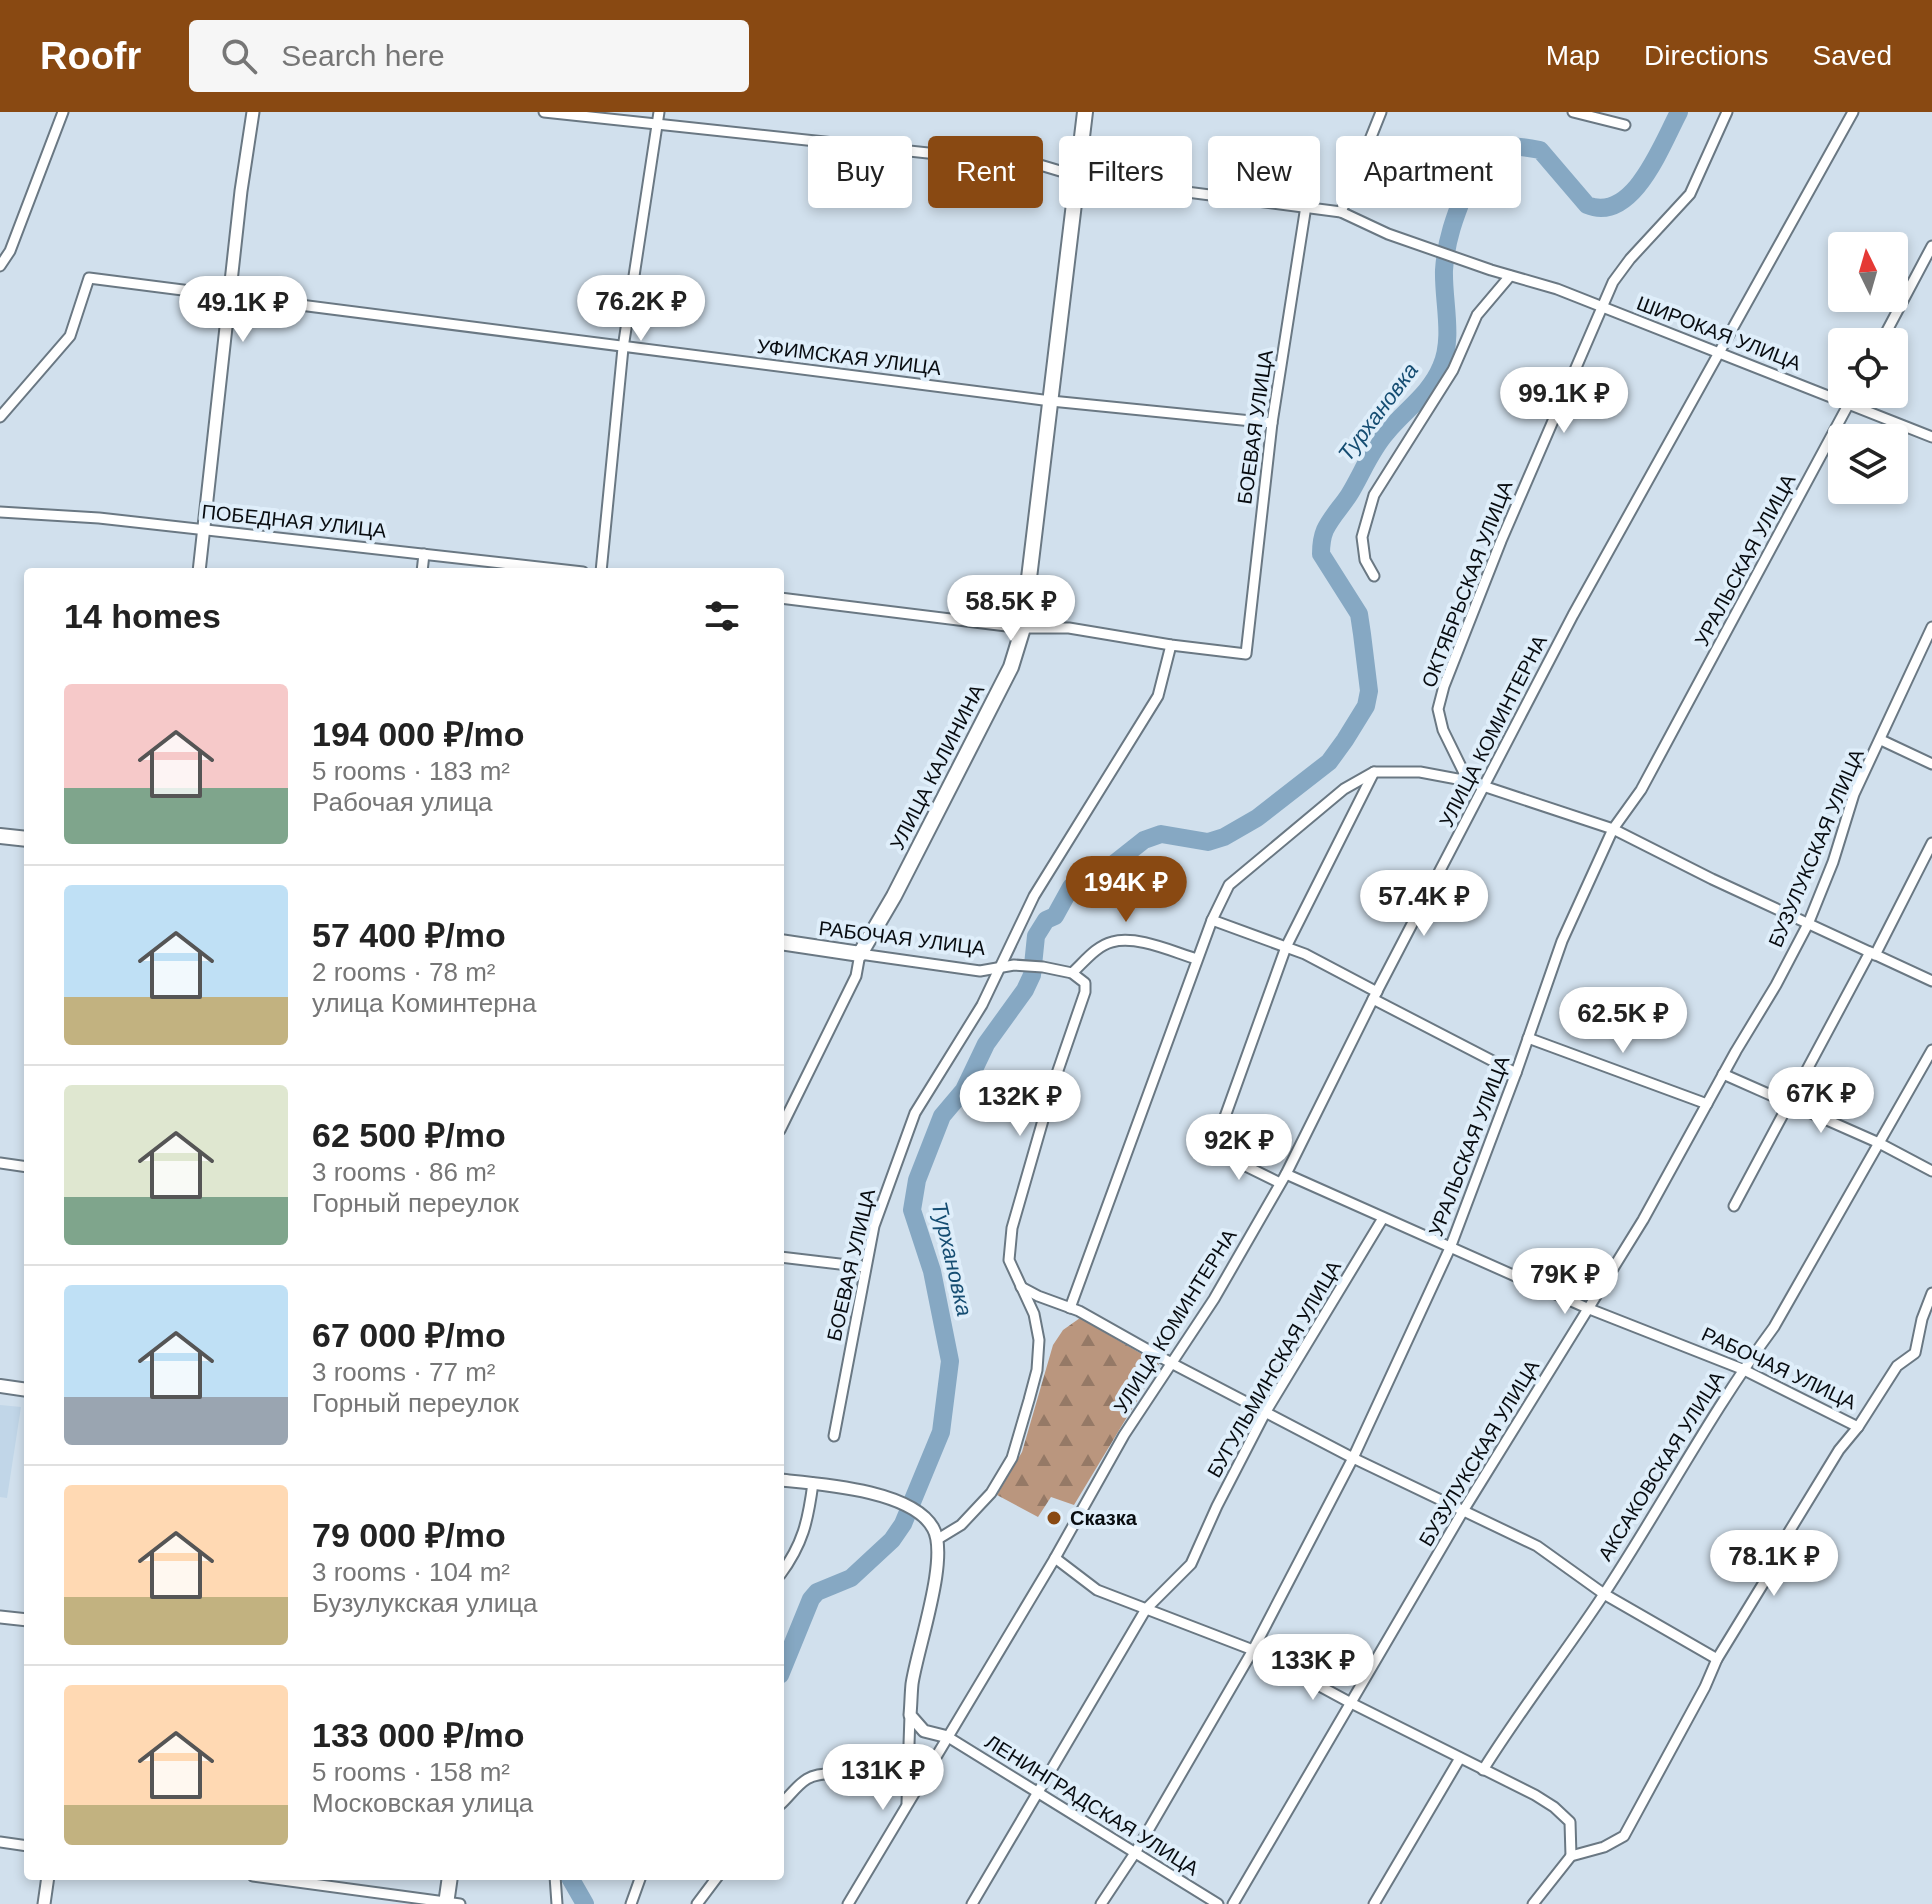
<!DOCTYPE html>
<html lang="en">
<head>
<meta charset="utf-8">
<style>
	:root { --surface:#fff; --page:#f6f6f6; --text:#222; --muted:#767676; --line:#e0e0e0; --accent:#894912 }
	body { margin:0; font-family:Arial,sans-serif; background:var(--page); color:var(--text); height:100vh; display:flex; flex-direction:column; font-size:30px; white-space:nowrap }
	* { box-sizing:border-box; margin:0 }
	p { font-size:26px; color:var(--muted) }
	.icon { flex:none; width:44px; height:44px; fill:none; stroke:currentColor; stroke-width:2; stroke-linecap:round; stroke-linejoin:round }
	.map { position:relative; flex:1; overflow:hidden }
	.side { position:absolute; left:24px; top:456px; width:760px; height:1312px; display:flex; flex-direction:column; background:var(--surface); border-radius:8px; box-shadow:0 4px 12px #0003 }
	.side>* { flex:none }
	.banner { position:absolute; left:808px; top:24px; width:760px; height:72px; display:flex; gap:16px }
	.needle { width:52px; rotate:355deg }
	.controls { position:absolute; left:1828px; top:120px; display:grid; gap:16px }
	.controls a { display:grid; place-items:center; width:80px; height:80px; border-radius:8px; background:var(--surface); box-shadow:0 4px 12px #0003; font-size:40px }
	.price { position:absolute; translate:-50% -68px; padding:0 18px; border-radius:28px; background:#fff; color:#222; font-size:26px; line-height:52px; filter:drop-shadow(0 2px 4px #0008) }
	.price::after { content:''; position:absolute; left:50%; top:48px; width:24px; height:18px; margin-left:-12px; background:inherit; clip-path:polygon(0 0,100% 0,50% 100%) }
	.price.on { background:var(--accent); color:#fff }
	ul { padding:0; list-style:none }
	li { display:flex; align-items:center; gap:24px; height:200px; padding:0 40px }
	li+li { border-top:2px solid var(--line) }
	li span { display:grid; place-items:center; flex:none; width:224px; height:160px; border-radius:8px; color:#555 }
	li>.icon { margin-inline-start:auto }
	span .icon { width:96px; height:96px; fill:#fffc; stroke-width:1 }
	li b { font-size:34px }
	h2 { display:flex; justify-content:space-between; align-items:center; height:96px; padding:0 40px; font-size:34px }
	.pill { padding:0 28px; border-radius:8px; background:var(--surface); box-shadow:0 4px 12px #0003; font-size:28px; line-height:72px }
	.pill.on { background:var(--accent); color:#fff }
	header { display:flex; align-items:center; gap:48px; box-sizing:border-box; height:112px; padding:0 40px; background:var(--accent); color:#fff }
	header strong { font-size:38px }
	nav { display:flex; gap:44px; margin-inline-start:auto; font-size:28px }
	.search { width:560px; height:72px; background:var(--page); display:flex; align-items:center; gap:20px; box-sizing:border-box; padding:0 28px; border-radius:8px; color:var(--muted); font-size:30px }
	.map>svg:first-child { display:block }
</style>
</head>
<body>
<header>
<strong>Roofr</strong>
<div class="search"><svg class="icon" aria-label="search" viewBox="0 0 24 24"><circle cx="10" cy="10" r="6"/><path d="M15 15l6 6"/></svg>Search here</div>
<nav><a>Map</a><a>Directions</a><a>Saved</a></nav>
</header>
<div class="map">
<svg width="1932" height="1792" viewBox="0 0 1932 1792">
	<defs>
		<pattern id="forest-firs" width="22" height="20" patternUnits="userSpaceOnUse" patternTransform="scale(2)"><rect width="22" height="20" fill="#ba967e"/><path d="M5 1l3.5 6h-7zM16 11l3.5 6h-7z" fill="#957966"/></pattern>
	</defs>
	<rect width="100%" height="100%" fill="#d1e0ed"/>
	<path fill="#c1d6e8" d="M0,1293l21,2 -14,91 -7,-1z"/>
	<path fill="url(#forest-firs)" d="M1080,1206l79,46 -85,141 -23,-8 -13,20 -41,-22 25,-43 31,-107 10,-15z"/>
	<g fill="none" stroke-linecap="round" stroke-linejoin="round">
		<g stroke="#86a8c3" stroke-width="18">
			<path d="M780,1563l31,-76 6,-7 34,-14 41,-38 11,-16 38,-92 9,-71 -18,-90 -20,-61 5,-30 25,-64 22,-26 22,-46 39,-54 7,-15 4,-39 10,-16 9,-4 16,-29 25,-9 48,-38 17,-6 47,8 16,-5 33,-19 72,-56 16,-22 21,-34 3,-15 -7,-57 -3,-20 -38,-60c0,-8 1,-17 4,-24 6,-13 17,-24 24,-35 13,-21 21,-44 38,-63 18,-22 43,-38 54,-65 13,-29 2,-66 3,-97 2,-30 11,-54 22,-81 18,-42 29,-48 74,-39l47,55c46,19 75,-61 92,-93"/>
			<path d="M569,1764l16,28"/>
		</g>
		<defs>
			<g id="minor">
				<path d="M544,0l496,53 37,11 40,7 224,29 47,22 103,36 66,19 375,148"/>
				<path d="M1573,0l52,13"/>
				<path d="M1341,100l40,-100"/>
				<path d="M0,154l10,-15 53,-139"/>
				<path d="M1881,230l51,-96"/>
				<path d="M0,305l70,-81 19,-58 962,123 221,22"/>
				<path d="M0,400l99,6 484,54"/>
				<path d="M422,460l2,-18"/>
				<path d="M601,460l22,-224 36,-236"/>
				<path d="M1374,464l-9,-16 -3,-23 12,-42 79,-125 24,-55 33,-39"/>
				<path d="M780,486l243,30h46l102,17 75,9 26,-231 34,-217"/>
				<path d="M1881,628l51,24"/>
				<path d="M1468,669l-25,-51 -5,-21 6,-23 57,-145 112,-259 17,-23 60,-65 37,-82"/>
				<path d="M1212,808l93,34 72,38"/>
				<path d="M1875,843l57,-112"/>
				<path d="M1072,861c12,-11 24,-27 40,-31 25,-7 61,10 85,17"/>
				<path d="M1373,887l143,74"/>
				<path d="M1528,926l179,66"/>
				<path d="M1723,962l156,69 53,28"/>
				<path d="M780,1018l76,-154 4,-22 120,17 34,-6 29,2 29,6 13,10v9l-31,90 -42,146 -3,32 25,54 5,26 -2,30 -8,30 -17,58 -21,35 -30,32 -23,14"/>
				<path d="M0,1051l28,4"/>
				<path d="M1286,1062l301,134 155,61 116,58"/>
				<path d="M1280,1071l-67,-33 73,-203 88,-175"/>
				<path d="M1734,1094l136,-254"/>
				<path d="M780,1145l85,10"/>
				<path d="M1021,1175l17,9 41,15 94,53 180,94 184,88 67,48 113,65"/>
				<path d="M1070,1196l142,-388 17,-35 115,-96 30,-17h46l48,9 145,48 99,50 220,102"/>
				<path d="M834,1324l40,-210 41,-113 67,-108 52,-109 124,-200 13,-51"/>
				<path d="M1055,1446l42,32 156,60 98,53 184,92 19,12 16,15 1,34"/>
				<path d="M780,1463c23,-31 28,-54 33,-92"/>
				<path d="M948,1625l270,167"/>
				<path d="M1483,1658c38,-61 82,-117 121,-176 58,-88 107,-182 170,-267l158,-277"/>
				<path d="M907,1691l3,-88"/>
				<path d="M780,1693c9,-8 17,-20 27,-26 22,-13 75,1 100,4"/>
				<path d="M0,1730l28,4"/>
				<path d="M253,1764l207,28"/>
				<path d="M555,1764l2,28"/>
				<path d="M631,1792l10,-28"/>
				<path d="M697,1792l21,-28"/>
				<path d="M848,1792l207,-346 69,-123 90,-136 72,-125 87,-175 200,-384 280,-503"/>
				<path d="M972,1792l174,-295 45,-45 26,-58 48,-93 118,-195"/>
				<path d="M1101,1792l34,-51 118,-203 100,-192 97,-210 66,-175 46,-132 51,-112 28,-39 213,-396"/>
				<path d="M1233,1792l230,-393 180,-291 93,-169 40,-66 32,-61 25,-62 21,-68 78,-167"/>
				<path d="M1374,1792l86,-146"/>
				<path d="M1533,1792l38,-48 33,-9 20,-11 81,-149 12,-28 49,-80 18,-39 55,-90 19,-23 39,-61 18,-13 7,-34 10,-26"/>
			</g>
			<g id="tertiary">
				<path d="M199,460l42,-381 12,-79"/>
				<path d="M780,1368c40,4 132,10 153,48 17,29 -16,121 -21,156 -1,10 -1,20 -2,31l14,16 24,6"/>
				<path d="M0,1505l28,3"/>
				<path d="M44,1792l4,-28"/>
			</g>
			<path id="secondary" d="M0,1274l28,4"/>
			<g id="primary">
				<path d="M0,724l28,3"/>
				<path d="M780,830l80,12 34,-58 117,-229 12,-39 62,-516"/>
				<path d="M446,1792l4,-28"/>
			</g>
		</defs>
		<use href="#minor" stroke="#6a7883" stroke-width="13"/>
		<use href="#tertiary" stroke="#6a7883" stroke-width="15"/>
		<use href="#secondary" stroke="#6a7883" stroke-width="16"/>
		<use href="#primary" stroke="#6a7883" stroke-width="18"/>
		<use href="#minor" stroke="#fff" stroke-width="9"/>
		<use href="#tertiary" stroke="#fff" stroke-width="11"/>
		<use href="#secondary" stroke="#fff" stroke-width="12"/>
		<use href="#primary" stroke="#fff" stroke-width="14"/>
	</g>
	<circle fill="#894912" stroke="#dfeefa" stroke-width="3" cx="1054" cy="1406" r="8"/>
	<g text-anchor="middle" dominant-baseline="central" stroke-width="8" stroke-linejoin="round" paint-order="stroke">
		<g font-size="20" fill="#080c10" stroke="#dfeefa">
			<text transform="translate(1719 221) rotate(21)">ШИРОКАЯ УЛИЦА</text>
			<text transform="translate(849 245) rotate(7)">УФИМСКАЯ УЛИЦА</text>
			<text transform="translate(1255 315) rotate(-82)">БОЕВАЯ УЛИЦА</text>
			<text transform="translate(294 409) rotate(6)">ПОБЕДНАЯ УЛИЦА</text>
			<text transform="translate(1745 448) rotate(-62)">УРАЛЬСКАЯ УЛИЦА</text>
			<text transform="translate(1467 472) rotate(-69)">ОКТЯБРЬСКАЯ УЛИЦА</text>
			<text transform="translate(1493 619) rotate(-63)">УЛИЦА КОМИНТЕРНА</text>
			<text transform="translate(937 655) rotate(-63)">УЛИЦА КАЛИНИНА</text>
			<text transform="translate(1816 736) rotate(-67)">БУЗУЛУКСКАЯ УЛИЦА</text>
			<text transform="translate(902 826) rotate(7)">РАБОЧАЯ УЛИЦА</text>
			<text transform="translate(1469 1034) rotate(-69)">УРАЛЬСКАЯ УЛИЦА</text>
			<text transform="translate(851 1153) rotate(-77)">БОЕВАЯ УЛИЦА</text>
			<text transform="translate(1175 1209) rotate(-58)">УЛИЦА КОМИНТЕРНА</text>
			<text transform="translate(1779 1256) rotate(25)">РАБОЧАЯ УЛИЦА</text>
			<text transform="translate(1274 1257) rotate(-60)">БУГУЛЬМИНСКАЯ УЛИЦА</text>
			<text transform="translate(1479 1341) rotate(-59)">БУЗУЛУКСКАЯ УЛИЦА</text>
			<text transform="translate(1661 1354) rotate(-58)">АКСАКОВСКАЯ УЛИЦА</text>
			<text transform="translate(1092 1693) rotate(32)">ЛЕНИНГРАДСКАЯ УЛИЦА</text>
		</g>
		<g font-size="20" font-weight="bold" fill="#080c10" stroke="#dfeefa" text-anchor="start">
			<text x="1070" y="1406">Сказка</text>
		</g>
		<g font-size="22" font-style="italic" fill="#154d72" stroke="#dfeefa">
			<text transform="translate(1378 300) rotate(-53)">Турхановка</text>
			<text transform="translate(952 1147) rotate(77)">Турхановка</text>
		</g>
	</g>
</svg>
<div class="controls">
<a><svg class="needle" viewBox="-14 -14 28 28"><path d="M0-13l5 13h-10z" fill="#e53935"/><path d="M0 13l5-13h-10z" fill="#767676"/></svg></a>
<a><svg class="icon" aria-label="locate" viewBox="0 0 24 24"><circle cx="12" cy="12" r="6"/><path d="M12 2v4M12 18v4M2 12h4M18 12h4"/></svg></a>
<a><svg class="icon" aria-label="layers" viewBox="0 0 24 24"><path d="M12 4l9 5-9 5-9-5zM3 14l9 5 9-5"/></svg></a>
</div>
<b class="price" style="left:641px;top:231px">76.2K ₽</b>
<b class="price" style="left:243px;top:232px">49.1K ₽</b>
<b class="price" style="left:1564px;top:323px">99.1K ₽</b>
<b class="price" style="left:1011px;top:531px">58.5K ₽</b>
<b class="price on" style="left:1126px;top:812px">194K ₽</b>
<b class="price" style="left:1424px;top:826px">57.4K ₽</b>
<b class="price" style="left:1623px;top:943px">62.5K ₽</b>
<b class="price" style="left:1821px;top:1023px">67K ₽</b>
<b class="price" style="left:1020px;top:1026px">132K ₽</b>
<b class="price" style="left:1239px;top:1070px">92K ₽</b>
<b class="price" style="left:1565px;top:1204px">79K ₽</b>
<b class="price" style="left:1774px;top:1486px">78.1K ₽</b>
<b class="price" style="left:1313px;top:1590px">133K ₽</b>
<b class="price" style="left:883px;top:1700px">131K ₽</b>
<div class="banner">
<a class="pill">Buy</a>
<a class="pill on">Rent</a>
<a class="pill">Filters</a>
<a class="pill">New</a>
<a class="pill">Apartment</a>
</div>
<section class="side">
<h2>14 homes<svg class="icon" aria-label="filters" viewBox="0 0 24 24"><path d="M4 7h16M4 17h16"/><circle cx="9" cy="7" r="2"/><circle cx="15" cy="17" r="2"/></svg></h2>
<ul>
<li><span style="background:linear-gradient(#f6c9c9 65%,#7fa58c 0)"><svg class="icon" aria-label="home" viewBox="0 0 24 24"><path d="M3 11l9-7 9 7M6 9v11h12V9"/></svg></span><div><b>194 000 ₽/mo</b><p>5 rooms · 183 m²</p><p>Рабочая улица</p></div></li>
<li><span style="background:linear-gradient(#bfe0f5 70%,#c2b280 0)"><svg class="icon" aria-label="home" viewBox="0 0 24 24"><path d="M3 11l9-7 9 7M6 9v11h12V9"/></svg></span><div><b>57 400 ₽/mo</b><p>2 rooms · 78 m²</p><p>улица Коминтерна</p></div></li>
<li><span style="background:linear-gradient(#dfe7d0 70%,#7fa58c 0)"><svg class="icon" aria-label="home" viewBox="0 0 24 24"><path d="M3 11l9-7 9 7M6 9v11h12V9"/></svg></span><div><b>62 500 ₽/mo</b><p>3 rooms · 86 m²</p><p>Горный переулок</p></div></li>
<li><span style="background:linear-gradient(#bfe0f5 70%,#9aa5b1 0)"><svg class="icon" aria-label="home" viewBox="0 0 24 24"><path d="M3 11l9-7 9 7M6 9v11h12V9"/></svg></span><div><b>67 000 ₽/mo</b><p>3 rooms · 77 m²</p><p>Горный переулок</p></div></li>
<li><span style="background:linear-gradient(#ffd9b3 70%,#c2b280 0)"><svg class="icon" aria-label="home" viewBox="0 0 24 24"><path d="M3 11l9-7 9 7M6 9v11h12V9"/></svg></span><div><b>79 000 ₽/mo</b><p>3 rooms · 104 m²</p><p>Бузулукская улица</p></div></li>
<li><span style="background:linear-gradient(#ffd9b3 75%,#c2b280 0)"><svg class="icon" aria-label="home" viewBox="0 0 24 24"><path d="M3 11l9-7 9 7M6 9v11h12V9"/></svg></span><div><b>133 000 ₽/mo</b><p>5 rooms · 158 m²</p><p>Московская улица</p></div></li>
</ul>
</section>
</div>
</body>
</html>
